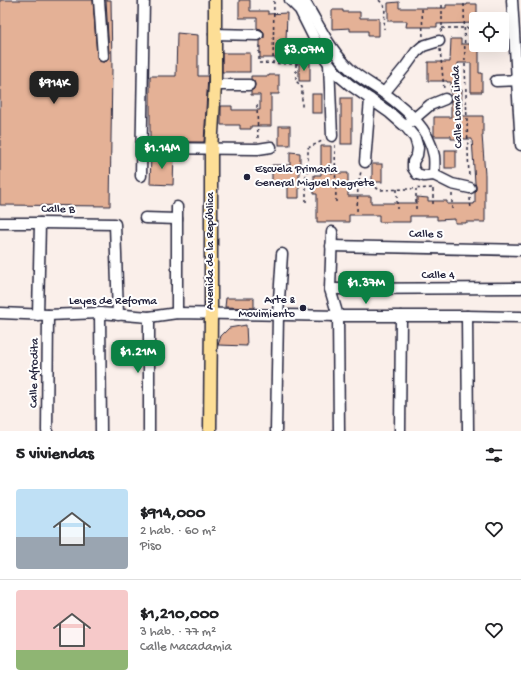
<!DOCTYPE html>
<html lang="es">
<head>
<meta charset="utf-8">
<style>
	:root { --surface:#fff; --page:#f2f2f2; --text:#202124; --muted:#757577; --line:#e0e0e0; --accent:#0b8043 }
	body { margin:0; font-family:"Gochi Hand",sans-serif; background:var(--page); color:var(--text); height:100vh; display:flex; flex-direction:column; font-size:15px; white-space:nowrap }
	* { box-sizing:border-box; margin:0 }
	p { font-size:13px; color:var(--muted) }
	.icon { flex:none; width:22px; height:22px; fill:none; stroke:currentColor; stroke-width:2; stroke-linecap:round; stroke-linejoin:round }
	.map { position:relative; height:431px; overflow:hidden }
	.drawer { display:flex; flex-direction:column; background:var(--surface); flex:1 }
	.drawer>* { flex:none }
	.controls { position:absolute; left:469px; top:12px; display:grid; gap:8px }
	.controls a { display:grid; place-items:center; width:40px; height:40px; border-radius:4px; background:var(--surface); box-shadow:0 4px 16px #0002; font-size:20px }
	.price { position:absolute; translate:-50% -34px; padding:0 9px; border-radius:8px; background:var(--accent); color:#fff; font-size:13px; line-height:26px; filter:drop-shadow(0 1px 2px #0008) }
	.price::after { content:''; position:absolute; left:50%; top:24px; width:12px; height:9px; margin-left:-6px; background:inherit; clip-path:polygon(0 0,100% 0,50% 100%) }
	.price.active { background:#222; color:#fff }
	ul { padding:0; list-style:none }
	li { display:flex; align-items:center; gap:12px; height:100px; padding:0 16px }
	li+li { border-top:1px solid var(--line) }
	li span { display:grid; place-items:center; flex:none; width:112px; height:80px; border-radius:4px; color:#555 }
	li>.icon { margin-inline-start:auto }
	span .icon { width:48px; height:48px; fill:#fffc; stroke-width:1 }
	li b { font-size:17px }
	h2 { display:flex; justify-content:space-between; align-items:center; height:48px; padding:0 16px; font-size:17px }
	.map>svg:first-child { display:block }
</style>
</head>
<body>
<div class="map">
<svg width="521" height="431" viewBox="0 0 521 431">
	<rect width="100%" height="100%" fill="#faefea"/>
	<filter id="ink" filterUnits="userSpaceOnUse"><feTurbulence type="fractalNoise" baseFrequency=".025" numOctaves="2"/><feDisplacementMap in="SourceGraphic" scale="8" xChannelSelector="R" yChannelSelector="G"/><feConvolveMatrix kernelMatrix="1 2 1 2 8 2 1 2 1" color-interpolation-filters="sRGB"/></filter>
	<g filter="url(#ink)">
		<g fill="#e4b196" stroke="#22223b">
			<path d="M0,0h93l4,56 1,4 5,2 4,-1 2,-5 -3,-56h5l1,69 -2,137 -110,-1z"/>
			<path d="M239,0h11v11h18v3l19,-1 -1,28h5l-1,18h-10v-1h-20v-17l4,-3v-6l-3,-3 -4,-1v-10h-18z"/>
			<path d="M399,2v6h47v-3h21v-1h10v15h-1v4l-39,1v3h-31l1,-6h-19v-18z"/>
			<path d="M332,10h11v2h17v6h19v18h-11v-5h-18v-3l-18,1z"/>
			<path d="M177,33l21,2v41h10l-4,66h-54v-66h26z"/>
			<path d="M451,39h10v5h15v1h3v28h3v19h-11v-29h-13v27h4l-1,26h22v19h-1l3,40v47h-19v1h-11v-4l-18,1v-4h-27v6h-31v-7h-30v7h-32v-28h-3v-19h7v-29h10v27h17v23h23v7h46v-6l11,1v3h19v3h27v-1h1v-11l1,-3v-3l-1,-3 -3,-44h-21v-3h-17v-19h17v-35h-4v-1h-19v-19h22z"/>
			<rect x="222" y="53" width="28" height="19"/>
			<rect x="299" y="62" width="11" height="19"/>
			<path d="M269,75h10v19h-8v32h-20v3h-11v-4h-19v-19h11v4h28v-15h-9v-4l3,-2 1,-4 -1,-4 -3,-2v-3h18z"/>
			<rect x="312" y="94" width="10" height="19"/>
			<rect x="341" y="98" width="11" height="46"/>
			<rect x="279" y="126" width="11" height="19"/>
			<rect x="445" y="150" width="11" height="18"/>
			<path d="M290,152l10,1v18h-1v27h-11v-15h-16v-18h18z"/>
			<path d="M151,155h23l-1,30 -23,-1z"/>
			<rect x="372" y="164" width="10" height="18"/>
			<path d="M226,298h28v10l-29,-1z"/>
			<path d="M246,325l1,21 -29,-1 3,-9 8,-8z"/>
		</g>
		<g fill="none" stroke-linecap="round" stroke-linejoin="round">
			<defs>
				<g id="minor">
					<path d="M99,0l4,56"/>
					<path d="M290,0l10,10 22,44 16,21 12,10 40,28 16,14 9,11 3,10 -1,7 -4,7v6l4,6 7,2 10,-1"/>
					<path d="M302,0l4,4c14,23 25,48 45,66 10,9 22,15 33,23 22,16 45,35 50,63 1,6 0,13 0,19"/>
					<path d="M512,0l9,145"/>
					<path d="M214,34l44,1"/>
					<path d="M329,64l3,72"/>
					<path d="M496,81l25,-1"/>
					<path d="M215,85h34"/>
					<path d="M384,93l22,-27 10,-14 7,-6 16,-5"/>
					<path d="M410,122l20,-17 15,-6"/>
					<path d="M142,148l116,1 13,-2"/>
					<path d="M365,162l5,-63"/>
					<path d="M434,175l18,9 18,4"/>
					<path d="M141,176l3,-176"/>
					<path d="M145,218l32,1"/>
					<path d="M0,223h40l75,1 3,91"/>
					<path d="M332,232l-2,57 8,27 1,115"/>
					<path d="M331,246l190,4"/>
					<path d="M330,289l191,-1"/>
					<path d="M0,313l48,2 52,-2 49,4 28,-4 161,3h129l54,1"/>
					<path d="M100,313l1,118"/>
					<path d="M177,313v-106"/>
					<path d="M38,315l2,-92"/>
					<path d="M467,316l1,115"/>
					<path d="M47,431l1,-116"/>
					<path d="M149,431v-114"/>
					<path d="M276,431l2,-116 4,-61"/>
					<path d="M400,431l1,-115"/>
				</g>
				<path id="major" d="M210,431l1,-117v-165l4,-64v-85"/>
			</defs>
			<use href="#minor" stroke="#22223b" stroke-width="13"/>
			<use href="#major" stroke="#22223b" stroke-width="15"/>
			<g stroke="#22223b" stroke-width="1.5" stroke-dasharray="3 3" stroke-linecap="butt">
				<path d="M379,0l6,7 -1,22"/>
				<path d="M464,4l1,61 4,113"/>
				<path d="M422,9l1,28"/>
				<path d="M442,28h34"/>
				<path d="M441,32l1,-4v-24"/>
				<path d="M259,45v18l37,1h2v-19"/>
				<path d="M440,49l4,40"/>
				<path d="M273,64l1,-64"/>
				<path d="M296,64v17l6,6v21"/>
				<path d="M257,105l1,36"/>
				<path d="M335,145l1,57"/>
				<path d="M358,186h15l7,4 53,-2"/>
				<path d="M397,189v20"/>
				<path d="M433,189v18"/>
				<path d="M452,194v15"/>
				<path d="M470,198l1,12"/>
				<path d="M306,202v-26l2,-9v-19l16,-8"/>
				<path d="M416,209v-20"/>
				<path d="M357,211l1,-25 3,-15"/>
			</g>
			<use href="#minor" stroke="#fff" stroke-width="10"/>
			<use href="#major" stroke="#fdde96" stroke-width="12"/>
		</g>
	</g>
	<g fill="#22223b" stroke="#fff" stroke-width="1.5">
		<circle cx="247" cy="177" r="4"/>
		<circle cx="303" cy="308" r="4"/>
	</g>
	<g text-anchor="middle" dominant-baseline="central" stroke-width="4" stroke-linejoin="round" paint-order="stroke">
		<g font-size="12" fill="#22223b" stroke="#fff">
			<text transform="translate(458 107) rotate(-92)">Calle Loma Linda</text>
			<text transform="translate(58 210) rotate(1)">Calle B</text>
			<text transform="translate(426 235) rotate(1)">Calle 5</text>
			<text transform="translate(211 251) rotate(-90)">Avenida de la República</text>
			<text x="438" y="276">Calle 4</text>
			<text x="113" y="302">Leyes de Reforma</text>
			<text transform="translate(35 373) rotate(-89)">Calle Afrodita</text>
		</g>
		<g font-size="12" fill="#22223b" stroke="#fff" text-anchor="start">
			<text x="255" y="170">Escuela Primaria<tspan x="255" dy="14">General Miguel Negrete</tspan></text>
			<text x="295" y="301" text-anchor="end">Arte &amp;<tspan x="295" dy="14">Movimiento</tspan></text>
		</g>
	</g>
</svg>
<div class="controls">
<a><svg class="icon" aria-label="locate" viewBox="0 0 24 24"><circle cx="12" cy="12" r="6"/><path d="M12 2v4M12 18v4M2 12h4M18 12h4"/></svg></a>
</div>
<b class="price" style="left:304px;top:72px">$3.07M</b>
<b class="price active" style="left:54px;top:105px">$914K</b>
<b class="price" style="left:162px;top:170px">$1.14M</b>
<b class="price" style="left:366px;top:305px">$1.37M</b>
<b class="price" style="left:138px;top:374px">$1.21M</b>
</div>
<section class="drawer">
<h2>5 viviendas<svg class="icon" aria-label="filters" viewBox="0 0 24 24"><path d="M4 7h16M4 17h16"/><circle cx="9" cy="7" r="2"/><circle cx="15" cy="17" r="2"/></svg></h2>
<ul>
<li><span style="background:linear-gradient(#bfe0f5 60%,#9aa5b1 0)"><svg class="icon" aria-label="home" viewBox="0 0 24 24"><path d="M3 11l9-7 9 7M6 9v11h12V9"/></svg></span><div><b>$914,000</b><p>2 hab. · 60 m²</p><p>Piso</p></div><svg class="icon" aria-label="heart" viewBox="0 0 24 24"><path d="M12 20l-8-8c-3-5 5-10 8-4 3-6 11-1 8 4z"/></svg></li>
<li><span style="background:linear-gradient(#f6c9c9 75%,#8fb573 0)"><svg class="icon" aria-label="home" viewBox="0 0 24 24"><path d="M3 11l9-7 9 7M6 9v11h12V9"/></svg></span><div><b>$1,210,000</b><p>3 hab. · 77 m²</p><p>Calle Macadamia</p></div><svg class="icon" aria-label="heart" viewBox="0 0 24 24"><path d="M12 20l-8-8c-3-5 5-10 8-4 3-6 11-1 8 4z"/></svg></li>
</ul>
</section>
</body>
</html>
